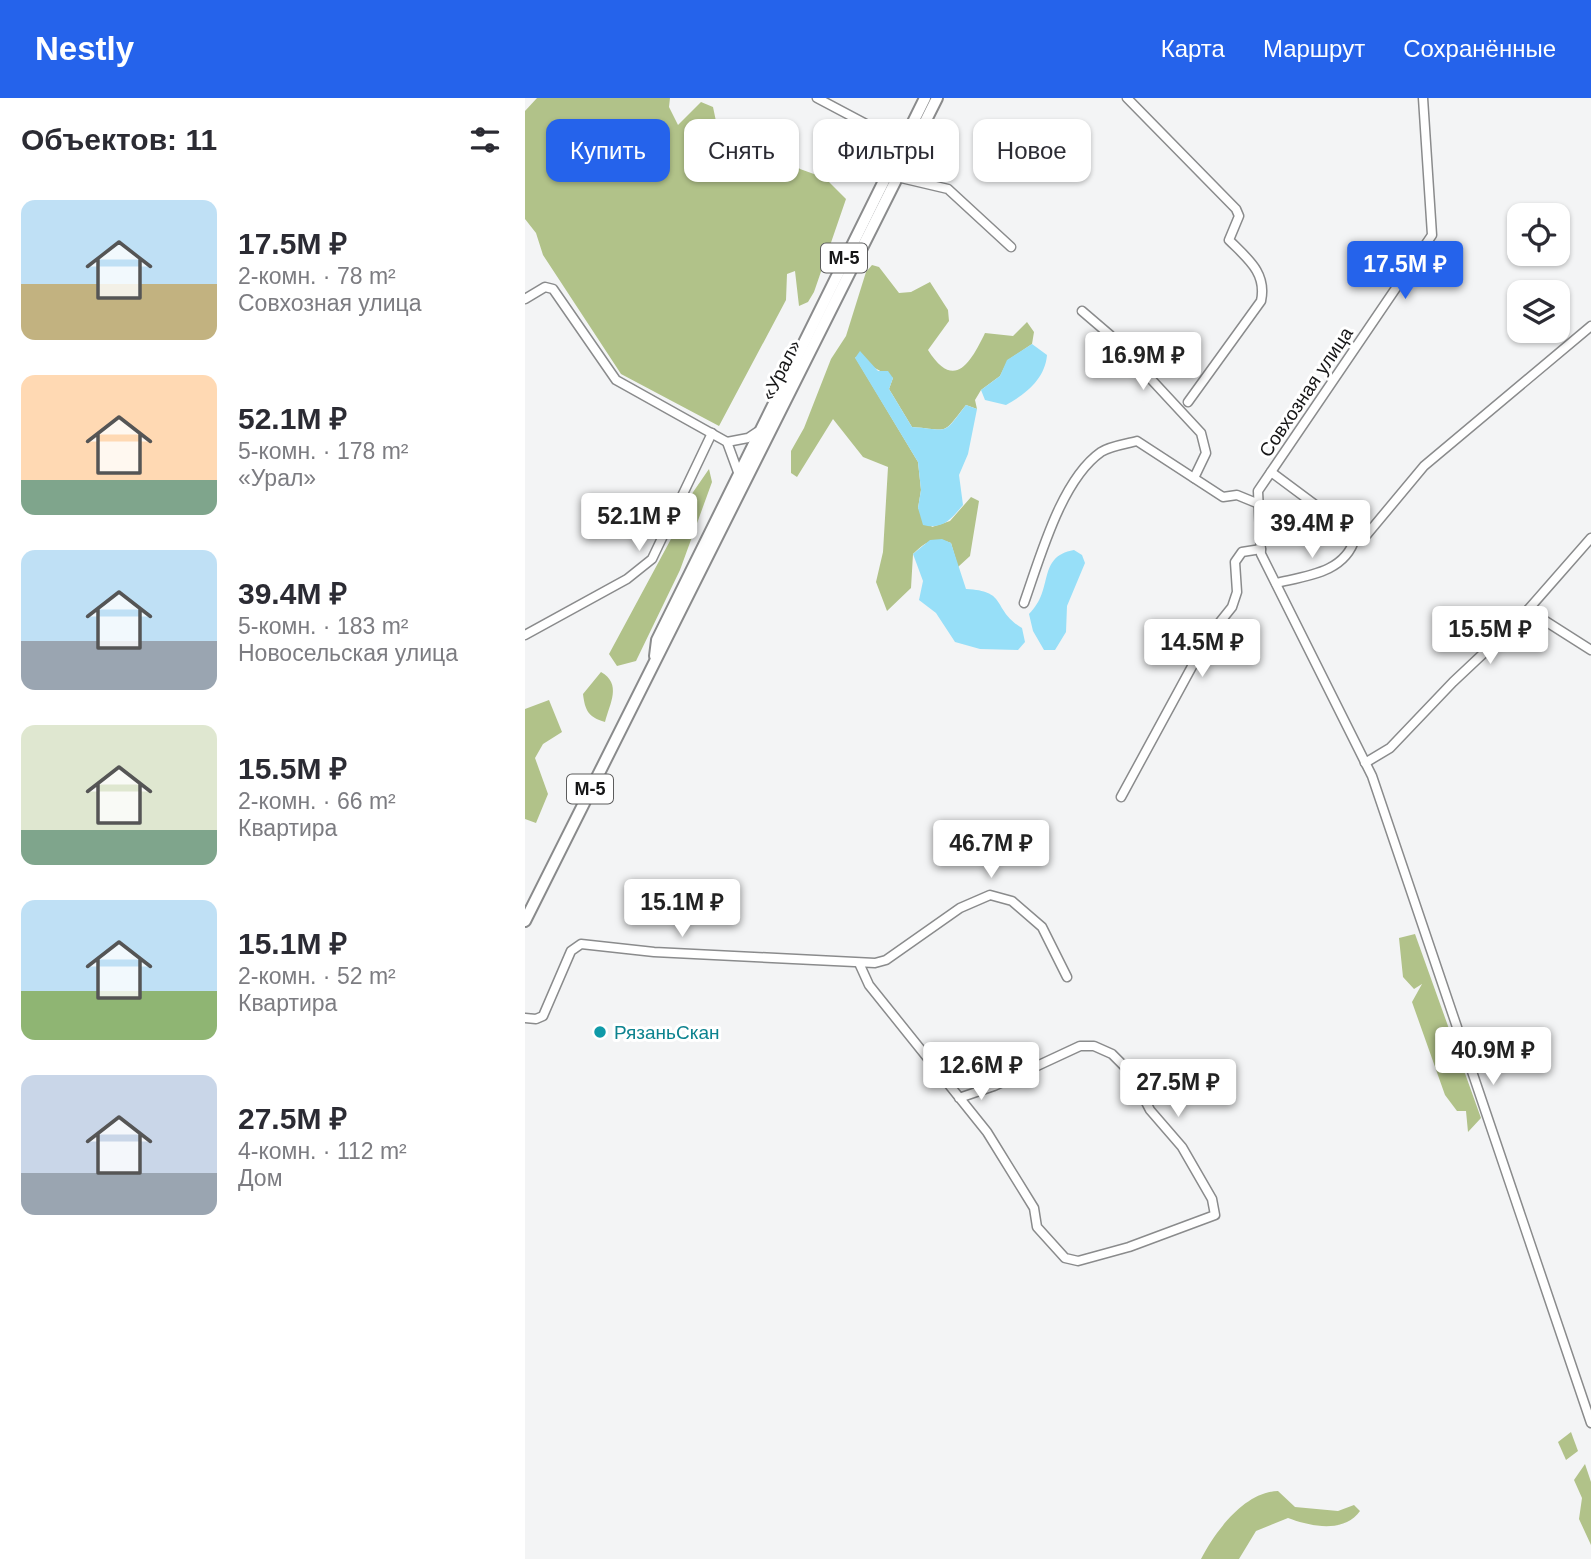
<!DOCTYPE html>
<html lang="ru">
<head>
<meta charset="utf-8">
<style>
	:root { --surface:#fff; --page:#f2f2f3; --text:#2b2b33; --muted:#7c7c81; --accent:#2563eb }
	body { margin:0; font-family:Arial,sans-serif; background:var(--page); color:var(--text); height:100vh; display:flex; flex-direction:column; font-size:26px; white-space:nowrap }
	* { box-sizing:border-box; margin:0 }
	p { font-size:23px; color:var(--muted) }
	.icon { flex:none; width:38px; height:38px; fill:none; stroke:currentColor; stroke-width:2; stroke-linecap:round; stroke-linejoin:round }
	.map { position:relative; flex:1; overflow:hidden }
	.details { display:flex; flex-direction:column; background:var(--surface); width:525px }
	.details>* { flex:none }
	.top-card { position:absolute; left:21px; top:21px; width:665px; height:63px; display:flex; gap:14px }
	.tools { position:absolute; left:982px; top:105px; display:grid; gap:14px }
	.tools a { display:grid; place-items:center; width:63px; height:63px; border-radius:14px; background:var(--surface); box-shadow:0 2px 5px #0004; font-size:35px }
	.price { position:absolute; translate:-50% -60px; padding:0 16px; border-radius:7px; background:#fff; color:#222; font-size:23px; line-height:46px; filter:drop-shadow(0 2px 4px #0008) }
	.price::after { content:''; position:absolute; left:50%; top:42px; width:21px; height:16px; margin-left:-10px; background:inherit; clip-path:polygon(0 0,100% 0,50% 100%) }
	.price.current { background:var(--accent); color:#fff }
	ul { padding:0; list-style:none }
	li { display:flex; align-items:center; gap:21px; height:175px; padding:0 21px }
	li span { display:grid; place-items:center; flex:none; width:196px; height:140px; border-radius:14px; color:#555 }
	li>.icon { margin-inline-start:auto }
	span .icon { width:84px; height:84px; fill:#fffc; stroke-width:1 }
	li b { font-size:30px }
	h2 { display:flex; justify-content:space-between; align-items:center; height:84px; padding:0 21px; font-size:30px }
	.tag { padding:0 24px; border-radius:14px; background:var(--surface); box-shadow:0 2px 5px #0004; font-size:24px; line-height:63px }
	.tag.current { background:var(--accent); color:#fff }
	header { display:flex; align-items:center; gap:42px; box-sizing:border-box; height:98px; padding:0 35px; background:var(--accent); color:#fff }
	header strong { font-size:33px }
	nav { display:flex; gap:38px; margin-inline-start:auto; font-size:24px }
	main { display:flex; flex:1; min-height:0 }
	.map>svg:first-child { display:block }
</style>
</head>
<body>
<header>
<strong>Nestly</strong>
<nav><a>Карта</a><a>Маршрут</a><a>Сохранённые</a></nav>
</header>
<main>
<section class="details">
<h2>Объектов: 11<svg class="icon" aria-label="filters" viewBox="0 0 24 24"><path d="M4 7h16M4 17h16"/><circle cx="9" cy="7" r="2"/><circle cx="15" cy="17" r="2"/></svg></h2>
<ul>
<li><span style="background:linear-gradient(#bfe0f5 60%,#c2b280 0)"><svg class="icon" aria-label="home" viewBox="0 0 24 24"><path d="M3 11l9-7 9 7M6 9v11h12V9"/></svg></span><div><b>17.5M ₽</b><p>2-комн. · 78 m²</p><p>Совхозная улица</p></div></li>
<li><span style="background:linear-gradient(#ffd9b3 75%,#7fa58c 0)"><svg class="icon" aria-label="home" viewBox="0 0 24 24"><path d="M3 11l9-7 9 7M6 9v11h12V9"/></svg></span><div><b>52.1M ₽</b><p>5-комн. · 178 m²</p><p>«Урал»</p></div></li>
<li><span style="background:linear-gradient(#bfe0f5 65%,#9aa5b1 0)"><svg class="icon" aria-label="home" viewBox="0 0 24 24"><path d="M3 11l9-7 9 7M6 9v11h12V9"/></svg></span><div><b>39.4M ₽</b><p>5-комн. · 183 m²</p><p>Новосельская улица</p></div></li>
<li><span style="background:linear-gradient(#dfe7d0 75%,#7fa58c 0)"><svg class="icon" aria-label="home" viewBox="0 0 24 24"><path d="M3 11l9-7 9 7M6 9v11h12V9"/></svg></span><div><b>15.5M ₽</b><p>2-комн. · 66 m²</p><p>Квартира</p></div></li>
<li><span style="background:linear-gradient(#bfe0f5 65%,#8fb573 0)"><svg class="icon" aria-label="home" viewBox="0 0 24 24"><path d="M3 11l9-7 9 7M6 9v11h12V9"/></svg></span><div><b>15.1M ₽</b><p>2-комн. · 52 m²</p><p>Квартира</p></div></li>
<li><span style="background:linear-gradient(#c9d6e8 70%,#9aa5b1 0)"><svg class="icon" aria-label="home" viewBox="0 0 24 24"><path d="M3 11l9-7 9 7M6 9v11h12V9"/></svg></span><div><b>27.5M ₽</b><p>4-комн. · 112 m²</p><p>Дом</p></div></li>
</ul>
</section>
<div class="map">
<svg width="1066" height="1461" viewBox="0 0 1066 1461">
	<rect width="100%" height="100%" fill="#f3f4f5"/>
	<g fill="#b1c289">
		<path d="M12,0h133l-1,9 9,18 23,-23 12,5 4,19 31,12 5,27 16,12 9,-10 14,-5 8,7 25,9 21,21 -32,93 -6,10 -9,4 -4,-35 -8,3 -1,26 -67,126 -98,-52 -78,-119 -7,-22 -11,-14v-108z"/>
		<path d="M347,167l7,2 20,26 12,-1 19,-10 18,28 1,11 -21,29c26,41 42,14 57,-17l28,3 14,-14 7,10 -2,12 -24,16 -8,16 -19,14 -6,10 2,9 -11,-4c-25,31 -15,25 -54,22l-23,-38 4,-11 -38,-21 63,105 3,28 -3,18 14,19 18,-6 21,-24 8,4 -9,55 -12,11 -7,-24c-16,-7 -26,-1 -38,11l-2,34 -24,23 -11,-29 7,-30 5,-85 -25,-10 -30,-38 -36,58 -6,-4v-22l13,-23 27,-69 15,-23 20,-64z"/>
		<path d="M184,371l3,13 -32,88 -44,91 -19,5 -8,-12 62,-115 18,-41z"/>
		<path d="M76,574c21,12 9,31 4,50 -17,-5 -20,-12 -22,-28z"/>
		<path d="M24,602l13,32 -19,12 -8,14 13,36 -12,29 -11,-4v-110z"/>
		<path d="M890,836l66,184 -13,14 -2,-21h-9l-12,-16 -33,-93 10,-18 -8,5 -11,-12 -4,-39z"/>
		<path d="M1046,1334l7,19 -12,9 -8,-18z"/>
		<path d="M1060,1366l6,18v63l-12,-26 3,-21 -8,-18z"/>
		<path d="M753,1393l17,16 43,4 16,-6 6,6c-16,23 -51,15 -72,7l-32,13 -17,28h-38c14,-27 43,-67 77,-68z"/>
	</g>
	<g fill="#97dff8">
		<path d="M507,246l15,11c-2,24 -21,39 -41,50l-21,-5 -4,-10 19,-14 7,-16z"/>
		<path d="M335,253l18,20h10l5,7 -4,11 23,38c39,3 30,9 54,-22l11,4 -9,45 -9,21 4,30c-12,14 -20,25 -40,20l-5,-17 3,-18 -3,-28 -63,-104z"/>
		<path d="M417,441l9,4 15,46c43,2 25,20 56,39l3,14 -7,8 -38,-1 -25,-7 -19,-29 -17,-13 4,-19 -10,-27 17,-14z"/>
		<path d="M549,452l8,5 3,8 -18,43 -1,26 -11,18h-11l-11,-19 -4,-17c26,-25 7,-57 45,-64z"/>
	</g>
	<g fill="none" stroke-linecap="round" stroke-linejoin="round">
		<defs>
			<g id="minor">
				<path d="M292,0l85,45"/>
				<path d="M602,0l109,111 3,7 -10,24c19,19 38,33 32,61l-73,101"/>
				<path d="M898,0l9,137 -174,256 3,63 111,222 219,647"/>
				<path d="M372,79l51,12 63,58"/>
				<path d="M0,201l20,-12 8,2 63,91 111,62 11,30"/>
				<path d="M557,213l28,24 91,98 5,20 -12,25"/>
				<path d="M202,344l21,-4 9,-6"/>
				<path d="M746,374l74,55 10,11"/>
				<path d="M830,440h9l60,-72 167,-140"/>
				<path d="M751,485c30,-7 69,-10 79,-45"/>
				<path d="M499,505c16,-45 37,-123 77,-151 9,-6 25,-8 36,-11l86,56 14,-2 22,9"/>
				<path d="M1003,512l63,40"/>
				<path d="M0,537l102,-56 25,-20 60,-126"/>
				<path d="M840,665l25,-15 63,-66 66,-62 72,-82"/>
				<path d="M596,699l87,-160 24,-30 5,-15 -2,-30 7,-10 19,-3"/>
				<path d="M334,865l10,22 118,147 47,76 3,19 28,31 13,3 51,-14 86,-32 -3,-16 -30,-52 -32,-37 -19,-37 -19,-19 -18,-8h-14l-86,40 -35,12"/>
				<path d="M0,920l11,1 7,-3 28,-65 10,-7 73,8 221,11 11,-3 74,-52 30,-13 22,6 30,26 25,50"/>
			</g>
			<g id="highway">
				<path d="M130,558l2,-16 268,-542"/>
				<path d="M0,823l412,-823"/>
			</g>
		</defs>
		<use href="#minor" stroke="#8a8b8c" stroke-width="11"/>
		<use href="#highway" stroke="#8a8b8c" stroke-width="14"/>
		<use href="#minor" stroke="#fff" stroke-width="8"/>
		<use href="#highway" stroke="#fff" stroke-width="10"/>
	</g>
	<circle fill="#0f9aa8" stroke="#fff" stroke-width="2.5" cx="75" cy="934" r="7"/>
	<g text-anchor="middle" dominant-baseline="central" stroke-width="6" stroke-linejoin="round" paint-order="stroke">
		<g fill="#fff" stroke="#5c5c5d" stroke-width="2">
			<rect x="296" y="145.5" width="46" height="29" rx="5"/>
			<rect x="42" y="676.5" width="46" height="29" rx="5"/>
		</g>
		<g font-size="18" font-weight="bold" fill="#161617">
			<text x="319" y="160">М-5</text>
			<text x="65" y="691">М-5</text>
		</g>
		<g font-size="19" fill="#161617" stroke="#fff">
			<text transform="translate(256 272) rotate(-63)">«Урал»</text>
			<text transform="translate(781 294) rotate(-56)">Совхозная улица</text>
		</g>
		<g font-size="19" fill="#0d838f" stroke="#fff" text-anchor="start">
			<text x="89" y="934">РязаньСкан</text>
		</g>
	</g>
</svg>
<div class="tools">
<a><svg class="icon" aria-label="locate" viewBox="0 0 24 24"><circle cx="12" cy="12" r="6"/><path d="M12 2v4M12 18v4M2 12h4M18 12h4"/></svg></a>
<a><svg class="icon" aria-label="layers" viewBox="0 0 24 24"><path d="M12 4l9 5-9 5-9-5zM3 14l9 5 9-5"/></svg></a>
</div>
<b class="price current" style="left:880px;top:203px">17.5M ₽</b>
<b class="price" style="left:618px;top:294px">16.9M ₽</b>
<b class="price" style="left:114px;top:455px">52.1M ₽</b>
<b class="price" style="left:787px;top:462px">39.4M ₽</b>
<b class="price" style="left:965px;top:568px">15.5M ₽</b>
<b class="price" style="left:677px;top:581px">14.5M ₽</b>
<b class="price" style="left:466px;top:782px">46.7M ₽</b>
<b class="price" style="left:157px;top:841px">15.1M ₽</b>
<b class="price" style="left:968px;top:989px">40.9M ₽</b>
<b class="price" style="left:456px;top:1004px">12.6M ₽</b>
<b class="price" style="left:653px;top:1021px">27.5M ₽</b>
<div class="top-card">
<a class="tag current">Купить</a>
<a class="tag">Снять</a>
<a class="tag">Фильтры</a>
<a class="tag">Новое</a>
</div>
</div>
</main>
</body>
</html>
